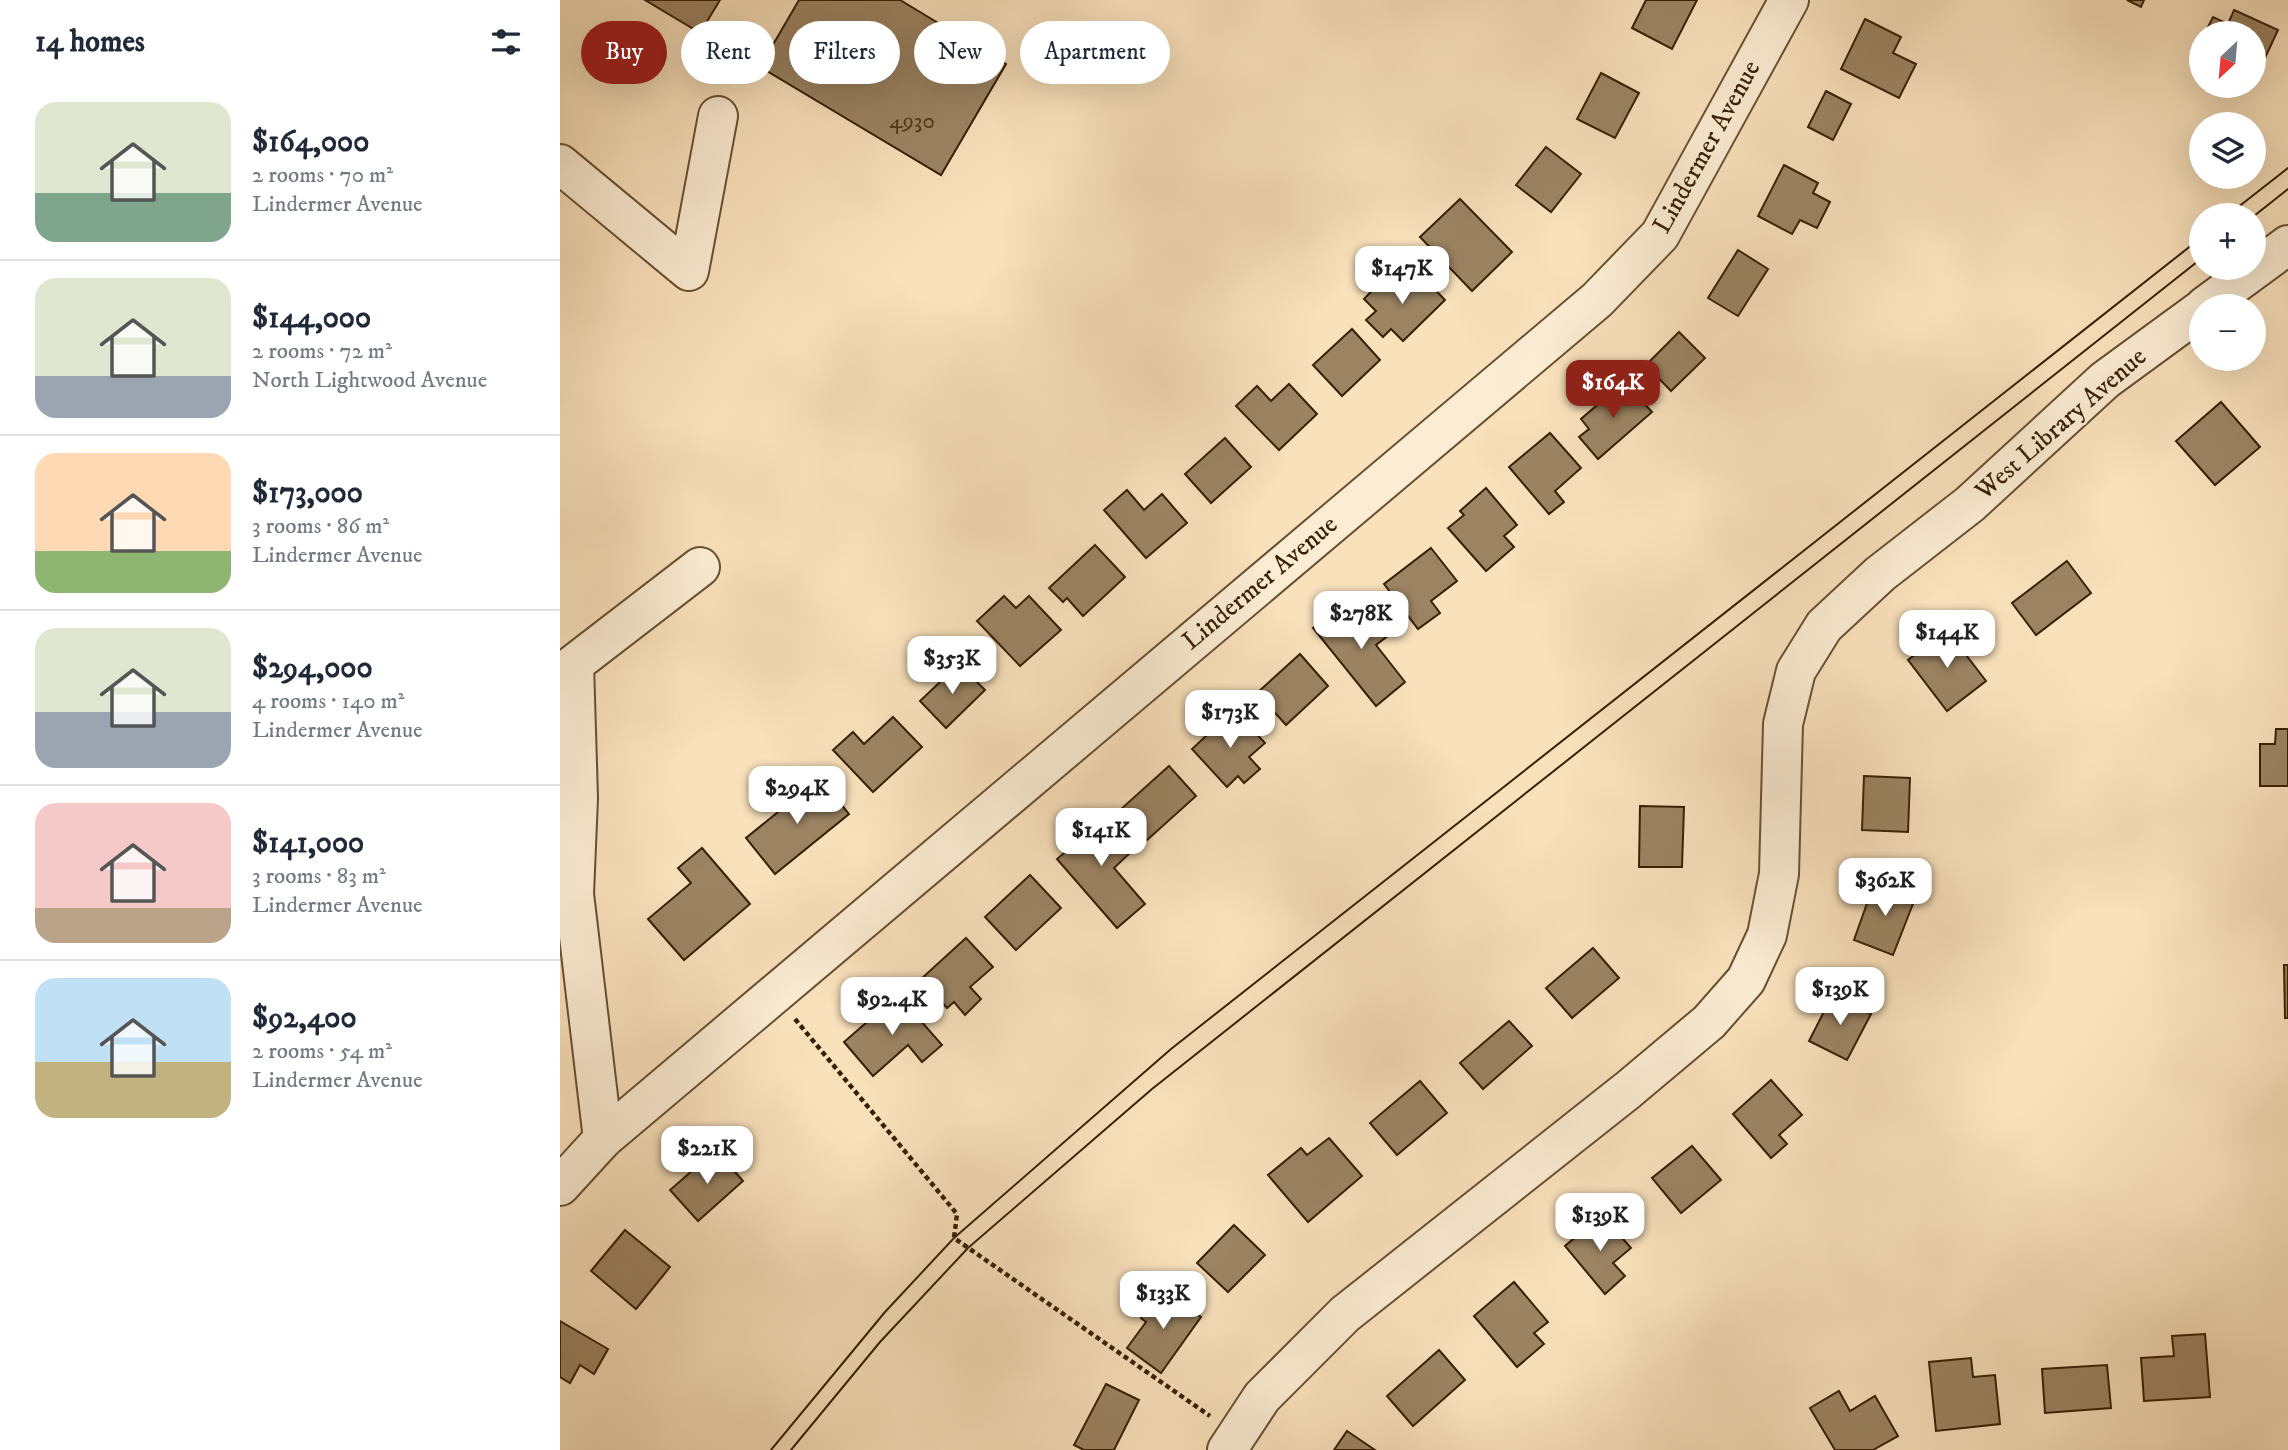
<!DOCTYPE html>
<html lang="en">
<head>
<meta charset="utf-8">
<style>
	:root { --surface:#fff; --page:#f2f2f3; --text:#1f2937; --muted:#747a83; --line:#e0e1e3; --accent:#8f2418 }
	body { margin:0; font-family:"IM FELL DW Pica",serif; background:var(--page); color:var(--text); height:100vh; display:flex; flex-direction:column; font-size:26px; white-space:nowrap }
	* { box-sizing:border-box; margin:0 }
	p { font-size:23px; color:var(--muted) }
	.icon { flex:none; width:38px; height:38px; fill:none; stroke:currentColor; stroke-width:2; stroke-linecap:round; stroke-linejoin:round }
	.map { position:relative; flex:1; overflow:hidden }
	.panel { display:flex; flex-direction:column; background:var(--surface); width:560px }
	.panel>* { flex:none }
	.hud { position:absolute; left:21px; top:21px; width:665px; height:63px; display:flex; gap:14px }
	.needle { width:46px; rotate:206deg }
	.fabs { position:absolute; left:1629px; top:21px; display:grid; gap:14px }
	.fabs a { display:grid; place-items:center; width:77px; height:77px; border-radius:50%; background:var(--surface); box-shadow:0 7px 28px #0002; font-size:35px }
	.price { position:absolute; translate:-50% -60px; padding:0 16px; border-radius:14px; background:#fff; color:#222; font-size:23px; line-height:46px; filter:drop-shadow(0 2px 4px #0008) }
	.price::after { content:''; position:absolute; left:50%; top:42px; width:21px; height:16px; margin-left:-10px; background:inherit; clip-path:polygon(0 0,100% 0,50% 100%) }
	.price.current { background:var(--accent); color:#fff }
	ul { padding:0; list-style:none }
	li { display:flex; align-items:center; gap:21px; height:175px; padding:0 35px }
	li+li { border-top:2px solid var(--line) }
	li span { display:grid; place-items:center; flex:none; width:196px; height:140px; border-radius:21px; color:#555 }
	li>.icon { margin-inline-start:auto }
	span .icon { width:84px; height:84px; fill:#fffc; stroke-width:1 }
	li b { font-size:30px }
	h2 { display:flex; justify-content:space-between; align-items:center; height:84px; padding:0 35px; font-size:30px }
	.pill { padding:0 24px; border-radius:32px; background:var(--surface); box-shadow:0 7px 28px #0002; font-size:24px; line-height:63px }
	.pill.current { background:var(--accent); color:#fff }
	main { display:flex; flex:1; min-height:0 }
	.map>svg:first-child { display:block }
</style>
</head>
<body>
<main>
<section class="panel">
<h2>14 homes<svg class="icon" aria-label="filters" viewBox="0 0 24 24"><path d="M4 7h16M4 17h16"/><circle cx="9" cy="7" r="2"/><circle cx="15" cy="17" r="2"/></svg></h2>
<ul>
<li><span style="background:linear-gradient(#dfe7d0 65%,#7fa58c 0)"><svg class="icon" aria-label="home" viewBox="0 0 24 24"><path d="M3 11l9-7 9 7M6 9v11h12V9"/></svg></span><div><b>$164,000</b><p>2 rooms · 70 m²</p><p>Lindermer Avenue</p></div></li>
<li><span style="background:linear-gradient(#dfe7d0 70%,#9aa5b1 0)"><svg class="icon" aria-label="home" viewBox="0 0 24 24"><path d="M3 11l9-7 9 7M6 9v11h12V9"/></svg></span><div><b>$144,000</b><p>2 rooms · 72 m²</p><p>North Lightwood Avenue</p></div></li>
<li><span style="background:linear-gradient(#ffd9b3 70%,#8fb573 0)"><svg class="icon" aria-label="home" viewBox="0 0 24 24"><path d="M3 11l9-7 9 7M6 9v11h12V9"/></svg></span><div><b>$173,000</b><p>3 rooms · 86 m²</p><p>Lindermer Avenue</p></div></li>
<li><span style="background:linear-gradient(#dfe7d0 60%,#9aa5b1 0)"><svg class="icon" aria-label="home" viewBox="0 0 24 24"><path d="M3 11l9-7 9 7M6 9v11h12V9"/></svg></span><div><b>$294,000</b><p>4 rooms · 140 m²</p><p>Lindermer Avenue</p></div></li>
<li><span style="background:linear-gradient(#f6c9c9 75%,#b9a48a 0)"><svg class="icon" aria-label="home" viewBox="0 0 24 24"><path d="M3 11l9-7 9 7M6 9v11h12V9"/></svg></span><div><b>$141,000</b><p>3 rooms · 83 m²</p><p>Lindermer Avenue</p></div></li>
<li><span style="background:linear-gradient(#bfe0f5 60%,#c2b280 0)"><svg class="icon" aria-label="home" viewBox="0 0 24 24"><path d="M3 11l9-7 9 7M6 9v11h12V9"/></svg></span><div><b>$92,400</b><p>2 rooms · 54 m²</p><p>Lindermer Avenue</p></div></li>
</ul>
</section>
<div class="map">
<svg width="1728" height="1450" viewBox="0 0 1728 1450">
	<rect width="100%" height="100%" fill="#f9e1bc"/>
	<filter id="stains"><feTurbulence type="fractalNoise" baseFrequency=".00286" numOctaves="4"/><feColorMatrix values="0 0 0 0 .2 0 0 0 0 .09 0 0 0 0 .02 0 0 0 .5 -.17"/></filter>
	<radialGradient id="worn" r=".72"><stop offset=".6" stop-color="#630" stop-opacity="0"/><stop offset="1" stop-color="#630" stop-opacity=".3"/></radialGradient>
	<g fill="#9c8463" stroke="#381f03" stroke-width="2">
		<path d="M85,0h75l-20,33z"/>
		<path d="M239,0h101l106,64 -65,111 -181,-108z"/>
		<path d="M1086,0h51l-25,49 -40,-21z"/>
		<path d="M1567,0h17l-3,7z"/>
		<path d="M1674,10l44,20 -21,45 -3,-1v-41h-49l8,-16 15,7z"/>
		<path d="M1305,19l36,18 -8,16 23,11 -17,34 -58,-29z"/>
		<path d="M1041,73l38,20 -24,45 -38,-19z"/>
		<path d="M1266,91l25,13 -18,36 -25,-13z"/>
		<path d="M986,147l35,27 -30,38 -35,-27z"/>
		<path d="M1224,165l34,18 -5,10 17,9 -13,26 -17,-8 -8,14 -34,-18z"/>
		<path d="M900,199l52,53 -40,39 -52,-54z"/>
		<path d="M1178,250l30,19 -30,47 -30,-18z"/>
		<path d="M859,273l26,27 -42,41 -12,-12 -8,8 -17,-17 10,-9 -12,-12 22,-23 15,15z"/>
		<path d="M792,329l28,31 -38,36 -29,-31z"/>
		<path d="M1119,332l26,26 -34,33 -25,-26z"/>
		<path d="M1064,382l28,30 -54,47 -19,-22 10,-8 -8,-10z"/>
		<path d="M729,384l28,30 -38,36 -43,-44 21,-20 14,15z"/>
		<path d="M1661,402l39,45 -45,38 -39,-44z"/>
		<path d="M990,433l31,35 -26,23 9,11 -15,12 -40,-47z"/>
		<path d="M665,438l26,29 -40,36 -26,-29z"/>
		<path d="M926,488l31,37 -13,11 10,11 -28,24 -38,-43 16,-13 -4,-4z"/>
		<path d="M567,490l17,20 18,-16 25,29 -41,35 -42,-48z"/>
		<path d="M535,545l30,32 -42,39 -16,-18 -4,4 -14,-14z"/>
		<path d="M871,548l26,33 -26,20 9,12 -22,16 -34,-45z"/>
		<path d="M1507,561l24,32 -55,42 -24,-32z"/>
		<path d="M444,596l12,12 13,-12 32,34 -41,36 -43,-45z"/>
		<path d="M802,601l27,34 -13,10 29,37 -29,24 -63,-78 21,-16 6,7z"/>
		<path d="M1387,630l39,51 -39,30 -39,-51z"/>
		<path d="M740,654l28,32 -42,39 -29,-32z"/>
		<path d="M399,664l26,26 -39,38 -26,-27z"/>
		<path d="M674,710l31,33 -16,14 11,12 -16,14 -6,-7 -11,11 -35,-38z"/>
		<path d="M333,717l29,30 -49,45 -40,-42 20,-18 11,12z"/>
		<path d="M1716,729h12v57h-28v-42h15z"/>
		<path d="M609,766l27,30 -49,44 -27,-30z"/>
		<path d="M1304,776l46,2 -2,54 -46,-2z"/>
		<path d="M260,778l29,36 -74,60 -29,-36z"/>
		<path d="M1080,806l44,1 -2,60h-43z"/>
		<path d="M537,810l35,41 -18,17 31,36 -28,24 -60,-69 14,-12 -7,-8z"/>
		<path d="M142,848l48,56 -66,56 -36,-41 43,-36 -13,-15z"/>
		<path d="M470,875l31,33 -45,42 -31,-33z"/>
		<path d="M1315,881l41,15 -23,59 -39,-15z"/>
		<path d="M406,938l27,29 -23,20 11,12 -16,16 -11,-13 -7,6 -26,-29z"/>
		<path d="M1033,948l26,30 -47,40 -26,-30z"/>
		<path d="M1724,965h4v53h-3z"/>
		<path d="M1273,994l38,20 -24,46 -38,-19z"/>
		<path d="M338,995l44,50 -20,17 -14,-17 -35,31 -29,-34z"/>
		<path d="M949,1021l23,25 -49,43 -23,-26z"/>
		<path d="M1211,1080l31,35 -23,20 8,9 -16,14 -38,-44z"/>
		<path d="M860,1081l27,32 -50,42 -27,-32z"/>
		<path d="M769,1138l33,38 -54,46 -40,-47 33,-27 6,7z"/>
		<path d="M1132,1146l29,34 -40,33 -29,-35z"/>
		<path d="M156,1150l27,31 -45,40 -28,-31z"/>
		<path d="M1042,1215l29,33 -18,15 12,13 -20,18 -40,-48z"/>
		<path d="M674,1225l31,30 -37,37 -31,-29z"/>
		<path d="M65,1230l45,37 -34,42 -45,-38z"/>
		<path d="M954,1282l34,40 -14,11 10,11 -27,23 -43,-51z"/>
		<path d="M602,1289l39,28 -40,56 -34,-25 19,-26 -5,-4z"/>
		<path d="M0,1321l48,28 -14,25 -14,-9 -10,18 -10,-6z"/>
		<path d="M1645,1334l5,63 -66,4 -3,-43 33,-2 -2,-20z"/>
		<path d="M879,1350l26,30 -52,46 -26,-30z"/>
		<path d="M1411,1358l2,19 22,-2 5,49 -64,7 -7,-69z"/>
		<path d="M1547,1365l4,43 -66,5 -3,-44z"/>
		<path d="M546,1384l33,16 -25,50h-30l-10,-5z"/>
		<path d="M1279,1391l11,20 25,-15 23,40 -25,14h-38l-25,-42z"/>
		<path d="M787,1431l28,19h-41z"/>
	</g>
	<g fill="none" stroke-linecap="round" stroke-linejoin="round">
		<defs>
			<g id="minor">
				<path d="M0,164l129,107 29,-155"/>
				<path d="M1645,306l83,-61"/>
				<path d="M43,1139l-29,-245 4,-96 -4,-134 126,-97"/>
				<path d="M0,1186l43,-47 994,-839 63,-65 129,-235"/>
				<path d="M667,1450l35,-53 83,-83 283,-224 81,-68 37,-42 21,-45 12,-61 4,-150 13,-53 28,-45 56,-52 90,-70 135,-124 97,-71"/>
			</g>
		</defs>
		<use href="#minor" stroke="#685031" stroke-width="42"/>
		<path stroke="#381f03" stroke-width="4.5" stroke-dasharray="5 3.5" stroke-linecap="butt" d="M235,1019l162,195 -3,24 256,178"/>
		<use href="#minor" stroke="#fbecd3" stroke-width="38"/>
		<g stroke="#381f03" stroke-width="2">
			<path d="M1668,215l60,-47"/>
			<path d="M1694,216l34,-27"/>
			<path d="M211,1450l114,-138 69,-74 217,-189 1031,-812"/>
			<path d="M231,1450l89,-108 88,-94 184,-159 1050,-831"/>
		</g>
	</g>
	<g text-anchor="middle" dominant-baseline="central" stroke-width="5" stroke-linejoin="round" paint-order="stroke">
		<g font-size="23" fill="#51381b">
			<text x="352" y="121">4930</text>
		</g>
		<g font-size="26" fill="#381f03" stroke="#fbecd3">
			<text transform="translate(1147 147) rotate(-61)">Lindermer Avenue</text>
			<text transform="translate(1501 424) rotate(-41)">West Library Avenue</text>
			<text transform="translate(700 583) rotate(-40)">Lindermer Avenue</text>
		</g>
	</g>
	<rect width="100%" height="100%" filter="url(#stains)"/>
	<rect width="100%" height="100%" fill="url(#worn)"/>
</svg>
<div class="fabs">
<a><svg class="needle" viewBox="-14 -14 28 28"><path d="M0-13l5 13h-10z" fill="#e53935"/><path d="M0 13l5-13h-10z" fill="#747a83"/></svg></a>
<a><svg class="icon" aria-label="layers" viewBox="0 0 24 24"><path d="M12 4l9 5-9 5-9-5zM3 14l9 5 9-5"/></svg></a>
<a>+</a>
<a>−</a>
</div>
<b class="price" style="left:842px;top:306px">$147K</b>
<b class="price current" style="left:1053px;top:420px">$164K</b>
<b class="price" style="left:801px;top:651px">$278K</b>
<b class="price" style="left:1387px;top:670px">$144K</b>
<b class="price" style="left:392px;top:696px">$353K</b>
<b class="price" style="left:670px;top:750px">$173K</b>
<b class="price" style="left:237px;top:826px">$294K</b>
<b class="price" style="left:541px;top:868px">$141K</b>
<b class="price" style="left:1325px;top:918px">$362K</b>
<b class="price" style="left:1280px;top:1027px">$139K</b>
<b class="price" style="left:332px;top:1037px">$92.4K</b>
<b class="price" style="left:147px;top:1186px">$221K</b>
<b class="price" style="left:1040px;top:1253px">$139K</b>
<b class="price" style="left:603px;top:1331px">$133K</b>
<div class="hud">
<a class="pill current">Buy</a>
<a class="pill">Rent</a>
<a class="pill">Filters</a>
<a class="pill">New</a>
<a class="pill">Apartment</a>
</div>
</div>
</main>
</body>
</html>
